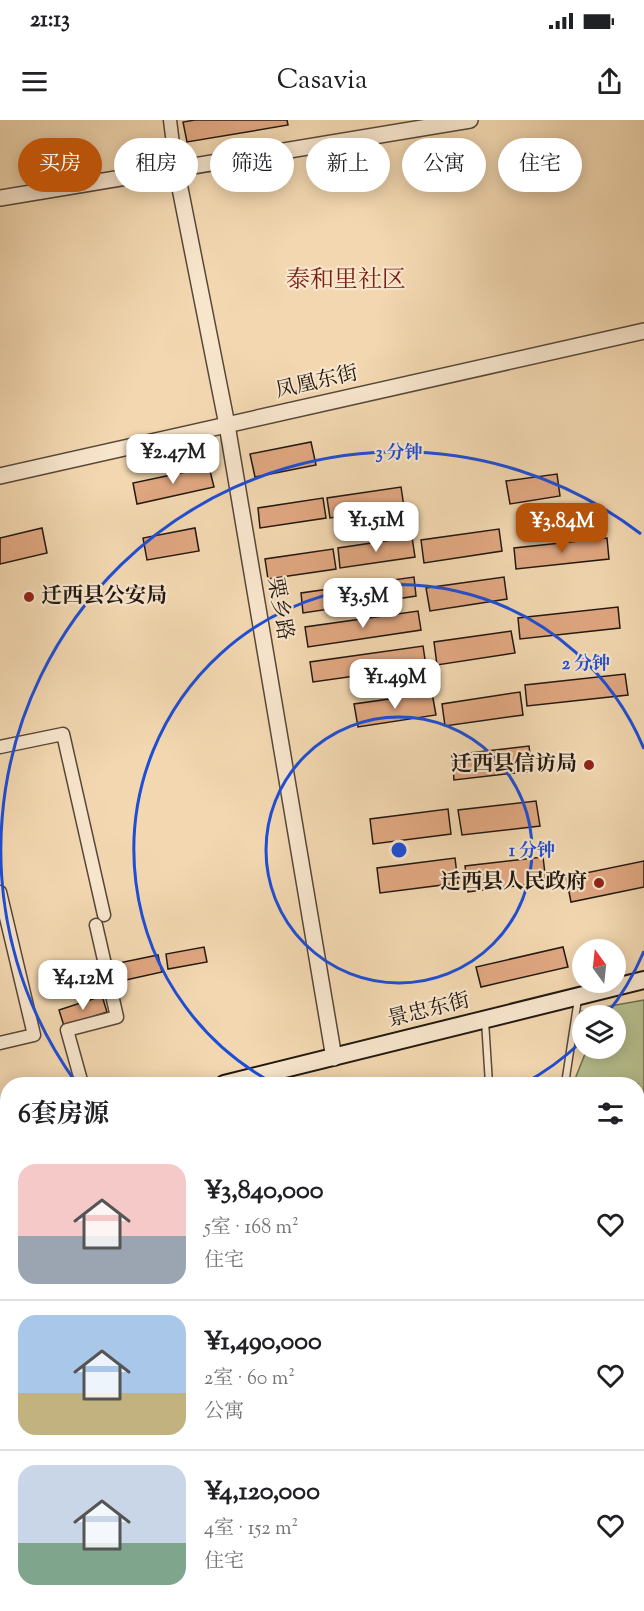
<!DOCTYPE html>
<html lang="zh">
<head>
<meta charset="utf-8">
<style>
	:root { --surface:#fff; --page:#f6f6f6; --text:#202124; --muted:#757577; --line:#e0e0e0; --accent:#b45309 }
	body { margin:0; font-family:"Sorts Mill Goudy","Noto Serif SC",serif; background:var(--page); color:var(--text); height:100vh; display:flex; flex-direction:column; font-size:22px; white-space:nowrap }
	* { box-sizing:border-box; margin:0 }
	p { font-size:20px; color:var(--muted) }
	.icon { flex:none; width:33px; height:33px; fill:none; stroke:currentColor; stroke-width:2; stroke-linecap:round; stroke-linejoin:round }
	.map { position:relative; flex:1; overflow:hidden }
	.side { position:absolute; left:0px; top:957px; width:645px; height:534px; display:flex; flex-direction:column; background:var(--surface); border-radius:24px 24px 0 0; box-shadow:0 3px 15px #0003 }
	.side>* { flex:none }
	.top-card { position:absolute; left:18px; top:18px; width:609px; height:54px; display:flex; gap:12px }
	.needle { width:39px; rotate:345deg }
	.buttons { position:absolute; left:572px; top:819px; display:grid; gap:12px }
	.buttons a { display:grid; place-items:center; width:54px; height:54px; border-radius:50%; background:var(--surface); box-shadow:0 3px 15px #0003; font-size:30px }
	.price { position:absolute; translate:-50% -51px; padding:0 14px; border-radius:12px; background:#fff; color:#222; font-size:20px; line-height:39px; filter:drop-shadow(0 2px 3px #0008) }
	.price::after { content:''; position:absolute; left:50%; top:36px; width:18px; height:14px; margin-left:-9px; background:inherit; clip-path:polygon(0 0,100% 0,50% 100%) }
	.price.active { background:var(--accent); color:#fff }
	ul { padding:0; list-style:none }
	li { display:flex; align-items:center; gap:18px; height:150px; padding:0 18px }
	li+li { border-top:2px solid var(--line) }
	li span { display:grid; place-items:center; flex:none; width:168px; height:120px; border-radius:18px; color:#555 }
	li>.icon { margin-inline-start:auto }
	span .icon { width:72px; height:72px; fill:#fffc; stroke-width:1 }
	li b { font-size:26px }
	h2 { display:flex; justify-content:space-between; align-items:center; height:72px; padding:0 18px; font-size:26px }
	.tag { padding:0 21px; border-radius:27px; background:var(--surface); box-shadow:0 3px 15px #0003; font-size:21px; line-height:54px }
	.tag.active { background:var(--accent); color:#fff }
	.status { display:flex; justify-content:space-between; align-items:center; height:42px; padding:0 30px; background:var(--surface); direction:ltr }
	.status svg { height:16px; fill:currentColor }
	header { display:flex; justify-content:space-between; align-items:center; height:78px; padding:0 18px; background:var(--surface); font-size:27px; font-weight:600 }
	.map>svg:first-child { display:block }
</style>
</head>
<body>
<div class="status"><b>21:13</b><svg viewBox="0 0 49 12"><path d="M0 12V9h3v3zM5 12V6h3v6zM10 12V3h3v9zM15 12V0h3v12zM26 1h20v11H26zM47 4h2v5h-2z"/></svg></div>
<header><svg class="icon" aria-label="menu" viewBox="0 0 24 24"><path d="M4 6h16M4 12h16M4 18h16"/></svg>Casavia<svg class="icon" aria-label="share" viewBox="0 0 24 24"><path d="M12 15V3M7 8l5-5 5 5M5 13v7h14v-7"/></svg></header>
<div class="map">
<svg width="644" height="1491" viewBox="0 0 644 1491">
	<rect width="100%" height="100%" fill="#f2d7b0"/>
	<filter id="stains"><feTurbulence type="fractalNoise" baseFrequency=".00333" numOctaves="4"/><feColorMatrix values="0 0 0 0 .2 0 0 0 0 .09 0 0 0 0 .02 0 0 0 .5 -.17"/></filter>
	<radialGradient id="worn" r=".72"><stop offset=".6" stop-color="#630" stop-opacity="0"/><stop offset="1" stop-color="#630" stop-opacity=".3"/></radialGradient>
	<path fill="#b7bf8e" stroke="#6d6c50" stroke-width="1.5" d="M644,880v205l-6,-2v-119h-65l14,-35 28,-1v-32l-32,-1 -1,-4z"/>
	<g fill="#e0a781" stroke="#231911" stroke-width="1.5">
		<path d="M195,0h92l1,5 -101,17 -4,-20z"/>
		<path d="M311,322l5,23 -61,12 -5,-23z"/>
		<path d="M209,347l5,20 -77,17 -4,-21z"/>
		<path d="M557,354l3,22 -50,8 -4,-23z"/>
		<path d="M401,367l3,20 -74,11 -3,-20z"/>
		<path d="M323,378l3,20 -66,10 -2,-20z"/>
		<path d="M42,408l5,25 -47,11v-26z"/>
		<path d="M195,408l4,23 -52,9 -4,-22z"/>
		<path d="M499,409l3,22 -78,12 -3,-23z"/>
		<path d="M412,417l3,20 -75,11 -2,-20z"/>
		<path d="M607,418l2,21 -93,10 -2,-21z"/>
		<path d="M333,429l3,20 -68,10 -3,-20z"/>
		<path d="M414,457l2,19 -113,17 -2,-20z"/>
		<path d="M504,457l3,22 -77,12 -4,-23z"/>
		<path d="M618,487l2,21 -100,11 -2,-21z"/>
		<path d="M418,491l3,19 -113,17 -3,-20z"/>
		<path d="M511,511l4,22 -78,12 -3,-23z"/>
		<path d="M423,526l3,20 -113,16 -3,-20z"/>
		<path d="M625,554l3,21 -101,11 -2,-21z"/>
		<path d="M520,572l3,23 -78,11 -3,-22z"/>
		<path d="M432,573l4,22 -78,12 -4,-23z"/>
		<path d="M529,626l3,25 -78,9 -2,-25z"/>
		<path d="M536,681l4,25 -78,9 -4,-25z"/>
		<path d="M448,689l3,25 -78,10 -3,-25z"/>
		<path d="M543,737l3,25 -78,10 -3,-26z"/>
		<path d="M455,738l3,25 -78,10 -3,-25z"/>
		<path d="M644,741v26l-73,15 -5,-25z"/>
		<path d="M204,827l3,15 -39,7 -2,-15z"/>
		<path d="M563,827l5,20 -87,20 -5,-20z"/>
		<path d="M158,835l4,17 -50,11 -3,-18z"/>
		<path d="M102,876l5,16 -43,14 -5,-16z"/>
		<path d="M8,1038v18l-8,1v-17z"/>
		<path d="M644,1403v36l-6,1v-36z"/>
	</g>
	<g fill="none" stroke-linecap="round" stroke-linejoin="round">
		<defs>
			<g id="service">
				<path d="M485,901l4,63"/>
				<path d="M565,964l13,-85"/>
			</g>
			<g id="minor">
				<path d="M170,0l6,48"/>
				<path d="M0,627l63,-13 41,181"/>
				<path d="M0,772l34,143 -34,8"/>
				<path d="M82,964l-15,-54 50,-13 -21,-92"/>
				<path d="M0,997l6,20"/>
				<path d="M638,1115l6,29"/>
				<path d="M638,1274l6,-1"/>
				<path d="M0,1425l8,13"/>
				<path d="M34,1484l5,7"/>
			</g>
			<g id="tertiary">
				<path d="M176,48l51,257 107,633"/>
				<path d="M0,78l470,-78"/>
				<path d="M0,356l644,-145"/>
				<path d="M638,1115l6,-15"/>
				<path d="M433,1491l5,-7"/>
			</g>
			<g id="secondary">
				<path d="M224,964l420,-104"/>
				<path d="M0,1018l8,-1"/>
			</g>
		</defs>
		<use href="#service" stroke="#574839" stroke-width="9"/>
		<use href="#minor" stroke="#574839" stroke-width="15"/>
		<use href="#tertiary" stroke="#574839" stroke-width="18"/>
		<use href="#secondary" stroke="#231911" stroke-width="20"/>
		<use href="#service" stroke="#f7e5cc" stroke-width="6"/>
		<use href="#minor" stroke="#f7e5cc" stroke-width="12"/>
		<use href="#tertiary" stroke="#f7e5cc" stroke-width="15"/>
		<use href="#secondary" stroke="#f7e5cc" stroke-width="16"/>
	</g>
	<g fill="none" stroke="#1d4ed8" stroke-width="3">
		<circle cx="399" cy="730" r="133"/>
		<path d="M644 831A265 265 0 0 1 606 895M581 922A265 265 0 0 1 523 964M275 964A265 265 0 1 1 644 629"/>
		<path d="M77 964A398 398 0 0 1 641 414"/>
	</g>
	<g fill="#8f2418" stroke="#f7e5cc" stroke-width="2">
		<circle cx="29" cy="477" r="6"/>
		<circle cx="589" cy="645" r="6"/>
		<circle cx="599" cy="763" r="6"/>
	</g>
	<g text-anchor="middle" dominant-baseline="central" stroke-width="4.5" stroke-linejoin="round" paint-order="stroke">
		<g font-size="21" fill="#231911" stroke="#f7e5cc">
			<text transform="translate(317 263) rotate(-13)">凤凰东街</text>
			<text transform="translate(279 489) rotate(80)">栗乡路</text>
			<text transform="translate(429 891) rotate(-14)">景忠东街</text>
		</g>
		<g font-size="21" font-weight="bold" fill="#231911" stroke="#f7e5cc" text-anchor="end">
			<text x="41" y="477" text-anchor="start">迁西县公安局</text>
			<text x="577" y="645">迁西县信访局</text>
			<text x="587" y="763">迁西县人民政府</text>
		</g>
		<g font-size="24" fill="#7a1f14" stroke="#f7e5cc">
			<text x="346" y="161">泰和里社区</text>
		</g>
	</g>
	<circle cx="399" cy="730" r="9" fill="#1d4ed8" stroke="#f7e5cc" stroke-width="3"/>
	<g font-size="18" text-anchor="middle" font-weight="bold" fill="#1d4ed8" stroke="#f7e5cc" stroke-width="4.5" stroke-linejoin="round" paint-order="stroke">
		<text x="399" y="338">3 分钟</text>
		<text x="586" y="549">2 分钟</text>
		<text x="532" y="736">1 分钟</text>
	</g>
	<rect width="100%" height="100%" filter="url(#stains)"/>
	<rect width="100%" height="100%" fill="url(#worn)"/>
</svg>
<div class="buttons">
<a><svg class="needle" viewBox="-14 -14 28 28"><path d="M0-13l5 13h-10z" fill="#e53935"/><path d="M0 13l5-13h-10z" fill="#757577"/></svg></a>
<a><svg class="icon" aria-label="layers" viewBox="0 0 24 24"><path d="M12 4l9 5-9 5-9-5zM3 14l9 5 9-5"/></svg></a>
</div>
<b class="price" style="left:173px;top:365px">¥2.47M</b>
<b class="price" style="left:376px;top:433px">¥1.51M</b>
<b class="price active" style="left:562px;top:434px">¥3.84M</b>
<b class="price" style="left:363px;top:509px">¥3.5M</b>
<b class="price" style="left:395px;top:590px">¥1.49M</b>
<b class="price" style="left:83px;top:891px">¥4.12M</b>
<div class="top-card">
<a class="tag active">买房</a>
<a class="tag">租房</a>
<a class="tag">筛选</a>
<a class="tag">新上</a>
<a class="tag">公寓</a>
<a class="tag">住宅</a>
</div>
<section class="side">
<h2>6套房源<svg class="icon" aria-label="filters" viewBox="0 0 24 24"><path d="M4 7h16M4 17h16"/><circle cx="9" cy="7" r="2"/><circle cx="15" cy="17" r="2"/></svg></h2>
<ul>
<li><span style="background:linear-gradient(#f6c9c9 60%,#9aa5b1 0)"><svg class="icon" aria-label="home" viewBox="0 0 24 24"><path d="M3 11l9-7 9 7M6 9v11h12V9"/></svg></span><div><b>¥3,840,000</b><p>5室 · 168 m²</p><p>住宅</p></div><svg class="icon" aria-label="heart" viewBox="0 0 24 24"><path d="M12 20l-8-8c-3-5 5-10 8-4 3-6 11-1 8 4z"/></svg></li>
<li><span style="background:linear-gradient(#a9c7e8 65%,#c2b280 0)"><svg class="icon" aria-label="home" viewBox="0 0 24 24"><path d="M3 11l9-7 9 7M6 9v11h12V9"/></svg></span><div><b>¥1,490,000</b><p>2室 · 60 m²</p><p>公寓</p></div><svg class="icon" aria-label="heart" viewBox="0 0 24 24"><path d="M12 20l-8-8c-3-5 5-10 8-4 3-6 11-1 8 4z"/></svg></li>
<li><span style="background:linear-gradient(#c9d6e8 65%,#7fa58c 0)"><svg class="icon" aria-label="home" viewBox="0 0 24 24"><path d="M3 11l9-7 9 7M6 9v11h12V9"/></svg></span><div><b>¥4,120,000</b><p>4室 · 152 m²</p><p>住宅</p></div><svg class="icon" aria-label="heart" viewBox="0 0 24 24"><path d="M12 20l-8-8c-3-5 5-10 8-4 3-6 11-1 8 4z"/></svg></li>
</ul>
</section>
</div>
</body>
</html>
